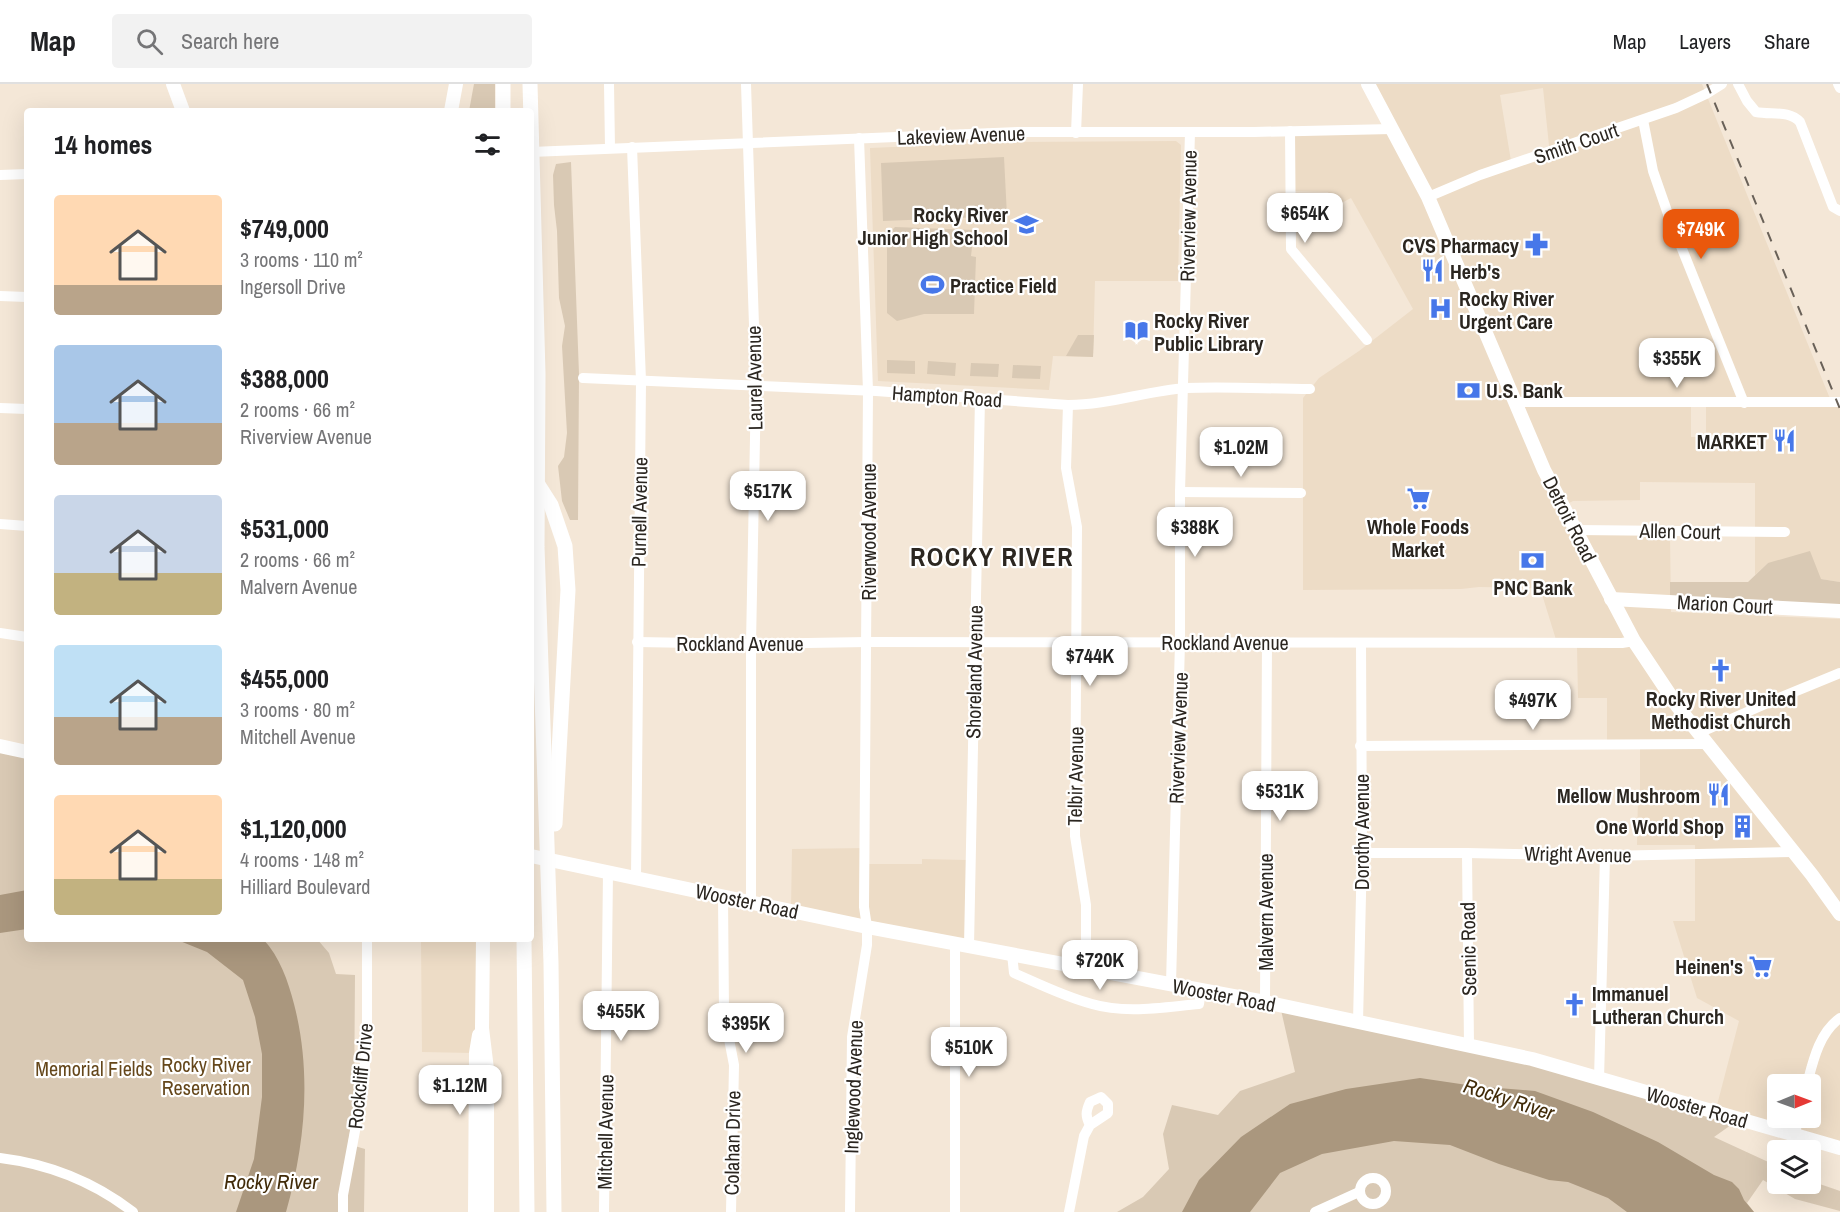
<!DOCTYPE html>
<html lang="en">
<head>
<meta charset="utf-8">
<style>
	:root { --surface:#fff; --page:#f2f2f2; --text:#202124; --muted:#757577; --line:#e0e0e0; --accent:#ea580c }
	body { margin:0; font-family:"Archivo Narrow",sans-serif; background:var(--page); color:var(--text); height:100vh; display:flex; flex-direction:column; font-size:22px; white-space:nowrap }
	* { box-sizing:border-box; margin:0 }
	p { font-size:20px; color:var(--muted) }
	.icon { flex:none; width:33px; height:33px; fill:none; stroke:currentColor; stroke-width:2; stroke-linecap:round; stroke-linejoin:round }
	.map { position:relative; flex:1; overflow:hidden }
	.panel { position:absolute; left:24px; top:24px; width:510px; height:834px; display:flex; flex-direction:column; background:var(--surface); border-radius:6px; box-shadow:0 6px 24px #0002 }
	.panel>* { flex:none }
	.needle { width:39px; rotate:89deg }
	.controls { position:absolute; left:1767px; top:990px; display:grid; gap:12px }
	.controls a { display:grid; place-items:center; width:54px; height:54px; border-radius:6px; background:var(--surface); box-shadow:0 6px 24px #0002; font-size:30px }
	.price { position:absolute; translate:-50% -51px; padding:0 14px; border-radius:12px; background:#fff; color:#222; font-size:20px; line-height:39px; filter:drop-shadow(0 2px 3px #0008) }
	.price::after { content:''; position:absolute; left:50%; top:36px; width:18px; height:14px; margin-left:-9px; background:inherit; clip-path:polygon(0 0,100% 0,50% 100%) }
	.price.selected { background:var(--accent); color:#fff }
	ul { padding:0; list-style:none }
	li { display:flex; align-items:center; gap:18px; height:150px; padding:0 30px }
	li span { display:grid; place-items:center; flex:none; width:168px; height:120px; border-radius:6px; color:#555 }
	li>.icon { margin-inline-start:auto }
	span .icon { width:72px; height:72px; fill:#fffc; stroke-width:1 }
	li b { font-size:26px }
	h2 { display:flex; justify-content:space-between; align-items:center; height:72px; padding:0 30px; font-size:26px }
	header { display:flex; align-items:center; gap:36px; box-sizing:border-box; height:84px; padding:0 30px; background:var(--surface); border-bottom:2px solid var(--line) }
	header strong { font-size:28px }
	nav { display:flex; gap:33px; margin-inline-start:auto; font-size:21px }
	.search { width:420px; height:54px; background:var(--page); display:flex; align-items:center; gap:15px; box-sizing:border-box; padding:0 21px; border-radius:6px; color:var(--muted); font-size:22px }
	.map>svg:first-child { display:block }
</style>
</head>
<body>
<header>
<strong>Map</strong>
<div class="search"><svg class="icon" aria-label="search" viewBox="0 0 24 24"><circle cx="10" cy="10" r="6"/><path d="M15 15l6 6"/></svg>Search here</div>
<nav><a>Map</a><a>Layers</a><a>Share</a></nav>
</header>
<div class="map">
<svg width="1840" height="1128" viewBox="0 0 1840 1128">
	<rect width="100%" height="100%" fill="#f4e7d7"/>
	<g fill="#eddcc6" fill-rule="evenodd">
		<path d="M1363,0h339l131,322h7v176l-19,-3 -53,-16 -13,12v-92l-115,-1v18l-67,1 -6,3 13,29 90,1 1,78 169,7v524l-124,-34 23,-88 -42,-23 -24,-77h22v-76h-58l1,-50 2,-1v-46h-33v-50h-29l-1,-52h-19l-18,-58 -61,-1 -18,2 -158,1v-192l16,-20 40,-27 54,-42 -62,-111 -15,8 -8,-14 -40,-1v-56l101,-2zM1543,4l7,67 -38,12 -12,-72zM1691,317h15v36h-15zM1778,1000h32v34h-32z"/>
		<path d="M1176,57l5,4 -3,136h-83l-2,76 -40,-1 -4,34 -171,-9 -8,-233 140,-6z"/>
		<path d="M868,764v16h54v-5l45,1 -1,83 -175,-35 1,-59z"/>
		<path d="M371,855h107l1,90 -7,24 -50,-1 -1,-112z"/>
	</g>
	<g fill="#d9c9b4">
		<path d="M474,0h21v27h-26z"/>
		<path d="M1004,73l3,59 -124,5 -2,-58z"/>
		<path d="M571,78l8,212 -1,146h-8l-8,-19 -4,-35 6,-9 3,-24 -5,-87 3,-20 -6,-28 -2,-67 -3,-26 -1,-30 3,-11z"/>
		<path d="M895,143l79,3 -3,26 5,1 -2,57h-50l-27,7 -10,-8v-78z"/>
		<path d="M1078,251h16l-1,22 -27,-1z"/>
		<path d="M887,276l28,1v13l-28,-1z"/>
		<path d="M928,277l28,2 -1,13 -28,-2z"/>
		<path d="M971,279l28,1 -1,13 -28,-1z"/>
		<path d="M1013,281l28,1 -1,13 -28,-1z"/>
		<path d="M1810,467l11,28 19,3v25l-170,-11v-14h78l20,-19z"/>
		<path d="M0,663l27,7v185h290l12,14 7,21 19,1 -1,132 -6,37 17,5 -1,63h-364z"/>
		<path d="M1281,926l242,46 215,64 -24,17 63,29 1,18h32l1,-3 29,10v20l-45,-12 -32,-19 -16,23 7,9h-637l26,-15 26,-28 -6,-35 9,-29 46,10 22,-24 55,-19z"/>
	</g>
	<g fill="#aa977e">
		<path d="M27,806v39l-27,4v-38z"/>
		<path d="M175,855h88c17,18 25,42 31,65 18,69 11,141 -8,208h-50l18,-53 8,-62v-43l-7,-37 -12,-37 -36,-28z"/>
		<path d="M1420,994l54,8 61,5 58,21 65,30 56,33 18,7 7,7 5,11 10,12h-127l-19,-14 -40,-16 -19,-2 -50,-16 -49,-19 -56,-4 -72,13 -42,19 -30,39h-68l17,-32 42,-43 49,-33 56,-15z"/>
	</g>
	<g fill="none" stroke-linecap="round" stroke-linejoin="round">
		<g stroke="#fff" stroke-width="10">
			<path d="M609,0l1,64"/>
			<path d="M746,0l10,302 -5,258v258"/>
			<path d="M1738,0l9,17 9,11c16,3 33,-2 44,10l33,85 7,4"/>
			<path d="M1838,0l2,4"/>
			<path d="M1643,36l10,51 15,43 76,189"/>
			<path d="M1290,47l1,118 76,91"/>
			<path d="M1076,49l2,-49"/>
			<path d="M632,63l9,234 -5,497"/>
			<path d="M531,68l488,-20h235l138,-3"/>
			<path d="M0,91l27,-1"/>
			<path d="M1428,113l52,-22 196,-67 30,-14 16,-10"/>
			<path d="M0,212l27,1"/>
			<path d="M583,294l293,13 192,14c40,0 78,-14 118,-17 41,-2 83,1 124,1"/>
			<path d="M1514,318h326"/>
			<path d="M1068,321l-2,63 11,59 -2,309 11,69v63"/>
			<path d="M0,324l27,1"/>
			<path d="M1180,408l121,1"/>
			<path d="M0,440l27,2"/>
			<path d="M1576,446l209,2"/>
			<path d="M0,549l27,4"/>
			<path d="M637,558l114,2 116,-2 755,1 12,-2"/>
			<path d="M1699,649l80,-35 61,-25"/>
			<path d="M1360,662l347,-2"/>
			<path d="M1362,769h105l138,3 188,-4"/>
			<path d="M1467,769l2,193"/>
			<path d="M723,812l1,117 10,52 -3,147"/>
			<path d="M969,862l11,-548"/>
			<path d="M1012,870l2,19c25,11 51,24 78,31 34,10 72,3 107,0l2,-13"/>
			<path d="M1171,900l9,-342v-150l10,-360"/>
			<path d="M1265,918l2,-360"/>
			<path d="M1358,938l4,-169 -1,-210"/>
			<path d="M1599,995l6,-223"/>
			<path d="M1807,1000c6,-23 12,-51 33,-66"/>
			<path d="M1794,1051l5,-17"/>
			<path d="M0,1074c49,6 94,24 133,54"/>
			<circle cx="1373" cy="1107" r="13"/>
			<path d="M343,1128v-17l20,-107 4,-49v-100"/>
			<path d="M604,1128l4,-340"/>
			<path d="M850,1128l2,-175 15,-92v-18l-3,-20 4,-516 -9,-253"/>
			<path d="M955,1128v-268"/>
			<path d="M1069,1128l15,-76 6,-11 18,-12v-9l-7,-7 -11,5c-4,9 -5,14 0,23"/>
			<path d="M1315,1128l44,-20"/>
		</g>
		<g stroke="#fff" stroke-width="14">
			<path d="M173,0l10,27"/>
			<path d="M1368,0l60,113 116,273 90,171 44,66 134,168 28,39"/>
			<path d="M451,27l5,-27"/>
			<path d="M1611,515l229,12"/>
			<path d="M0,662l27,6"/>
			<path d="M531,772l336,71 398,75 267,57 308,89"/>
			<path d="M483,855l-1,89 5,41v143"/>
			<path d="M475,1128l1,-159 3,-18"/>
		</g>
		<g stroke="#fff" stroke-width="15">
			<path d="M503,0v27"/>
			<path d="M530,0l8,290 -1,173 14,416 3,249"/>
			<path d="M537,399l14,22 14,41 3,44 -13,234"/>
			<path d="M524,855l3,273"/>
		</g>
		<path stroke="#696158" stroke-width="2" stroke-dasharray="10 10" stroke-linecap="butt" d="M1707,0l133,325"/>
	</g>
	<defs>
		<symbol id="school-bare" viewBox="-9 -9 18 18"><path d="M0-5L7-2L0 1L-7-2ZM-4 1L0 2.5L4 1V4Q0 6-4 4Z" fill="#4777e9" stroke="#fff" stroke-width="2.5" paint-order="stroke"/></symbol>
		<symbol id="pharmacy-bare" viewBox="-9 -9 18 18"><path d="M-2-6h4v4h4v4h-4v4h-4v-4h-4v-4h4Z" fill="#4777e9" stroke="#fff" stroke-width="2.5" paint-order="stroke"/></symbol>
		<symbol id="restaurant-bare" viewBox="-9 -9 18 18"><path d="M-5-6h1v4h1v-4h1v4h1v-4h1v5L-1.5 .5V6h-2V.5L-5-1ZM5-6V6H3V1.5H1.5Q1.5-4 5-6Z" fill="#4777e9" stroke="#fff" stroke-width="2.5" paint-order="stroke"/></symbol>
		<symbol id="stadium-bare" viewBox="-9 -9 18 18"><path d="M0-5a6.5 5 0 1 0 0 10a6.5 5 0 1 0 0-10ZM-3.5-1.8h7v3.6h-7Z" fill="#4777e9" stroke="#fff" stroke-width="2.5" paint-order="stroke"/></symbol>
		<symbol id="hospital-bare" viewBox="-9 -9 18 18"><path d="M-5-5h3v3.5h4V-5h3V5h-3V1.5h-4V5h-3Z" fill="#4777e9" stroke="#fff" stroke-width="2.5" paint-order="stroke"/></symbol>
		<symbol id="library-bare" viewBox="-9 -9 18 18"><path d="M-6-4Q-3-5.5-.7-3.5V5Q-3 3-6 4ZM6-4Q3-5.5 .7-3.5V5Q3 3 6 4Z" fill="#4777e9" stroke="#fff" stroke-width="2.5" paint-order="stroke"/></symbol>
		<symbol id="bank-bare" viewBox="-9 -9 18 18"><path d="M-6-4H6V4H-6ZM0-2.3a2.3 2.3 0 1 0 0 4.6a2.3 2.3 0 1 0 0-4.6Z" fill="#4777e9" stroke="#fff" stroke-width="2.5" paint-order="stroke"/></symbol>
		<symbol id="supermarket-bare" viewBox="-9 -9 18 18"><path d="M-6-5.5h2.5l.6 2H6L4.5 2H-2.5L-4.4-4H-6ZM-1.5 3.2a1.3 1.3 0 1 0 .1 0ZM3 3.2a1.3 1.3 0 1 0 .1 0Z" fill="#4777e9" stroke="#fff" stroke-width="2.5" paint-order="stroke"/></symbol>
		<symbol id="church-bare" viewBox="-9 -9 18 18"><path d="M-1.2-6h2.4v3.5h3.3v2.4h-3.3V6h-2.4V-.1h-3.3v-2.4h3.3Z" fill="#4777e9" stroke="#fff" stroke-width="2.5" paint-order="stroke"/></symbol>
		<symbol id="building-bare" viewBox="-9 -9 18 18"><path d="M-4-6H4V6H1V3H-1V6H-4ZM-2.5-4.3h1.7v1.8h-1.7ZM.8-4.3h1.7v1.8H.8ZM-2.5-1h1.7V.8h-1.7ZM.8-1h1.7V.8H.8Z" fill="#4777e9" stroke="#fff" stroke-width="2.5" paint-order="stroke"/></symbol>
	</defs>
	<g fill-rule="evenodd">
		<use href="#school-bare" x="1010" y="124" width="33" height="33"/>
		<use href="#pharmacy-bare" x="1520" y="144" width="33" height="33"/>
		<use href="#restaurant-bare" x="1416" y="170" width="33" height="33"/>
		<use href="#stadium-bare" x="916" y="184" width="33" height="33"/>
		<use href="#hospital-bare" x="1424" y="208" width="33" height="33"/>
		<use href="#library-bare" x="1120" y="230" width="33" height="33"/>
		<use href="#bank-bare" x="1452" y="290" width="33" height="33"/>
		<use href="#restaurant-bare" x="1768" y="340" width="33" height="33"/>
		<use href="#supermarket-bare" x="1402" y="398" width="33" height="33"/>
		<use href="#bank-bare" x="1516" y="460" width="33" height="33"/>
		<use href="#church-bare" x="1704" y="570" width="33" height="33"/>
		<use href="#restaurant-bare" x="1702" y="694" width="33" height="33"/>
		<use href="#building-bare" x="1726" y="726" width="33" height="33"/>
		<use href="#supermarket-bare" x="1744" y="866" width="33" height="33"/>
		<use href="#church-bare" x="1558" y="904" width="33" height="33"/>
	</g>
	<g text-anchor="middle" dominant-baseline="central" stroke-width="4.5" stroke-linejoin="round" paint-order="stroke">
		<g font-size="20" fill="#2b2620" stroke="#fff">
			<text transform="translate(961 51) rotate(-2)">Lakeview Avenue</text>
			<text transform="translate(1576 59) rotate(-19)">Smith Court</text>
			<text transform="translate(1188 132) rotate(-89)">Riverview Avenue</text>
			<text transform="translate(754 294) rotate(-91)">Laurel Avenue</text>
			<text transform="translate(947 312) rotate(4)">Hampton Road</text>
			<text transform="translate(639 428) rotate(-89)">Purnell Avenue</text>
			<text transform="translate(1570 435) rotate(63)">Detroit Road</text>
			<text transform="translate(1680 447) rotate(1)">Allen Court</text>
			<text transform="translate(868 448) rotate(-90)">Riverwood Avenue</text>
			<text transform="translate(1725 520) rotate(3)">Marion Court</text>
			<text x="1225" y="558">Rockland Avenue</text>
			<text x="740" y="559">Rockland Avenue</text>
			<text transform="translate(974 588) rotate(-89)">Shoreland Avenue</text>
			<text transform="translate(1178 654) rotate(-88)">Riverview Avenue</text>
			<text transform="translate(1075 692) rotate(-89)">Telbir Avenue</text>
			<text transform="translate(1361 748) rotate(-90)">Dorothy Avenue</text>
			<text transform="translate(1578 770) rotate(1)">Wright Avenue</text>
			<text transform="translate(747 817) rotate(12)">Wooster Road</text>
			<text transform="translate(1265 828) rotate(-90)">Malvern Avenue</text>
			<text transform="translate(1468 865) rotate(-91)">Scenic Road</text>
			<text transform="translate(1224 911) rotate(11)">Wooster Road</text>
			<text transform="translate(360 992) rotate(-84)">Rockcliff Drive</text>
			<text transform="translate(853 1003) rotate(-88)">Inglewood Avenue</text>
			<text transform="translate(1697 1023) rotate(16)">Wooster Road</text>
			<text transform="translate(605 1048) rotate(-89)">Mitchell Avenue</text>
			<text transform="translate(732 1059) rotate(-89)">Colahan Drive</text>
		</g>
		<g font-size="20" font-weight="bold" fill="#2b2620" stroke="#fff" text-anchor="end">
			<text x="1008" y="130">Rocky River<tspan x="1008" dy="23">Junior High School</tspan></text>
			<text x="1519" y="161">CVS Pharmacy</text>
			<text x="1450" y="187" text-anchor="start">Herb's</text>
			<text x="950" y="201" text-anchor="start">Practice Field</text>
			<text x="1459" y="214" text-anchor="start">Rocky River<tspan x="1459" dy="23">Urgent Care</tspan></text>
			<text x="1154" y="236" text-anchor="start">Rocky River<tspan x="1154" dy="23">Public Library</tspan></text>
			<text x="1486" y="306" text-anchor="start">U.S. Bank</text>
			<text x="1767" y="357">MARKET</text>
			<text x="1418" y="442" text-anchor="middle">Whole Foods<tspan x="1418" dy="23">Market</tspan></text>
			<text x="1533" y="503" text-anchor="middle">PNC Bank</text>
			<text x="1721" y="614" text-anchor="middle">Rocky River United<tspan x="1721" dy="23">Methodist Church</tspan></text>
			<text x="1700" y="711">Mellow Mushroom</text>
			<text x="1724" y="742">One World Shop</text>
			<text x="1743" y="882">Heinen's</text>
			<text x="1592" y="909" text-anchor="start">Immanuel<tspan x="1592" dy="23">Lutheran Church</tspan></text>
		</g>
		<g font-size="20" fill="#65471b" stroke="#fff">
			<text x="206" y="980">Rocky River<tspan x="206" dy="23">Reservation</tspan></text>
			<text x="94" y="984">Memorial Fields</text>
		</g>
		<g font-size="21" font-style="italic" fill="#412b09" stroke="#fff">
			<text transform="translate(1509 1015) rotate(18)">Rocky River</text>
			<text x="271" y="1097">Rocky River</text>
		</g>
		<g font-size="26" font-weight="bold" letter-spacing="1.5" fill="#2b2620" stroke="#fff">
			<text x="992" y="472">ROCKY RIVER</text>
		</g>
	</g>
</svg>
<div class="controls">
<a><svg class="needle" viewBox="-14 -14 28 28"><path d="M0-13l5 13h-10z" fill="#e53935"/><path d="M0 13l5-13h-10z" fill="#757577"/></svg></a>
<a><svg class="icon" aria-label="layers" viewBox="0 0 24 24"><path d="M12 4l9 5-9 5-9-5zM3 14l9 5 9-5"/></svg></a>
</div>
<b class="price" style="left:1305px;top:160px">$654K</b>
<b class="price selected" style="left:1701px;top:176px">$749K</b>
<b class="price" style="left:1677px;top:305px">$355K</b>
<b class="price" style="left:1241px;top:394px">$1.02M</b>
<b class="price" style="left:768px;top:438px">$517K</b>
<b class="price" style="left:1195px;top:474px">$388K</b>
<b class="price" style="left:1090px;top:603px">$744K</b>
<b class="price" style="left:1533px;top:647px">$497K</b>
<b class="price" style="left:1280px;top:738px">$531K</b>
<b class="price" style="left:1100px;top:907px">$720K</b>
<b class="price" style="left:621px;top:958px">$455K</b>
<b class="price" style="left:746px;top:970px">$395K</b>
<b class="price" style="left:969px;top:994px">$510K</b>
<b class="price" style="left:460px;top:1032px">$1.12M</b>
<section class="panel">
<h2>14 homes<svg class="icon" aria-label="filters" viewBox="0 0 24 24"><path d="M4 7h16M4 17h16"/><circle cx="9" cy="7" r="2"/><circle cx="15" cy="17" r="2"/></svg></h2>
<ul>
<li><span style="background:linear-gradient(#ffd9b3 75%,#b9a48a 0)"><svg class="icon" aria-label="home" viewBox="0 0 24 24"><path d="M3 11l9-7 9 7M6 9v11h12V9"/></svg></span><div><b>$749,000</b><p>3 rooms · 110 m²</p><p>Ingersoll Drive</p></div></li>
<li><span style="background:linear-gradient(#a9c7e8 65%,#b9a48a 0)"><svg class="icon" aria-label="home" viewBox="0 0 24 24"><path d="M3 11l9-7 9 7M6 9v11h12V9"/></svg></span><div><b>$388,000</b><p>2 rooms · 66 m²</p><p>Riverview Avenue</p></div></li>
<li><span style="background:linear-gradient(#c9d6e8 65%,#c2b280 0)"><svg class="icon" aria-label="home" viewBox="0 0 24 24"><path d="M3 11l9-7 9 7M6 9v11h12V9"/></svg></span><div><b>$531,000</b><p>2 rooms · 66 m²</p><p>Malvern Avenue</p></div></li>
<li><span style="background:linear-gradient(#bfe0f5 60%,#b9a48a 0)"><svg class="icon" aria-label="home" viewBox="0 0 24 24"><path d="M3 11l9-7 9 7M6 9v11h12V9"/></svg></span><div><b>$455,000</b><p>3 rooms · 80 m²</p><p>Mitchell Avenue</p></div></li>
<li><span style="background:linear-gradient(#ffd9b3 70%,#c2b280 0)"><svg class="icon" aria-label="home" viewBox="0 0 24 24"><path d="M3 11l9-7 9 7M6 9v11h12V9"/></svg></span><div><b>$1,120,000</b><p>4 rooms · 148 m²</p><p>Hilliard Boulevard</p></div></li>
</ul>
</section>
</div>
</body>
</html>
